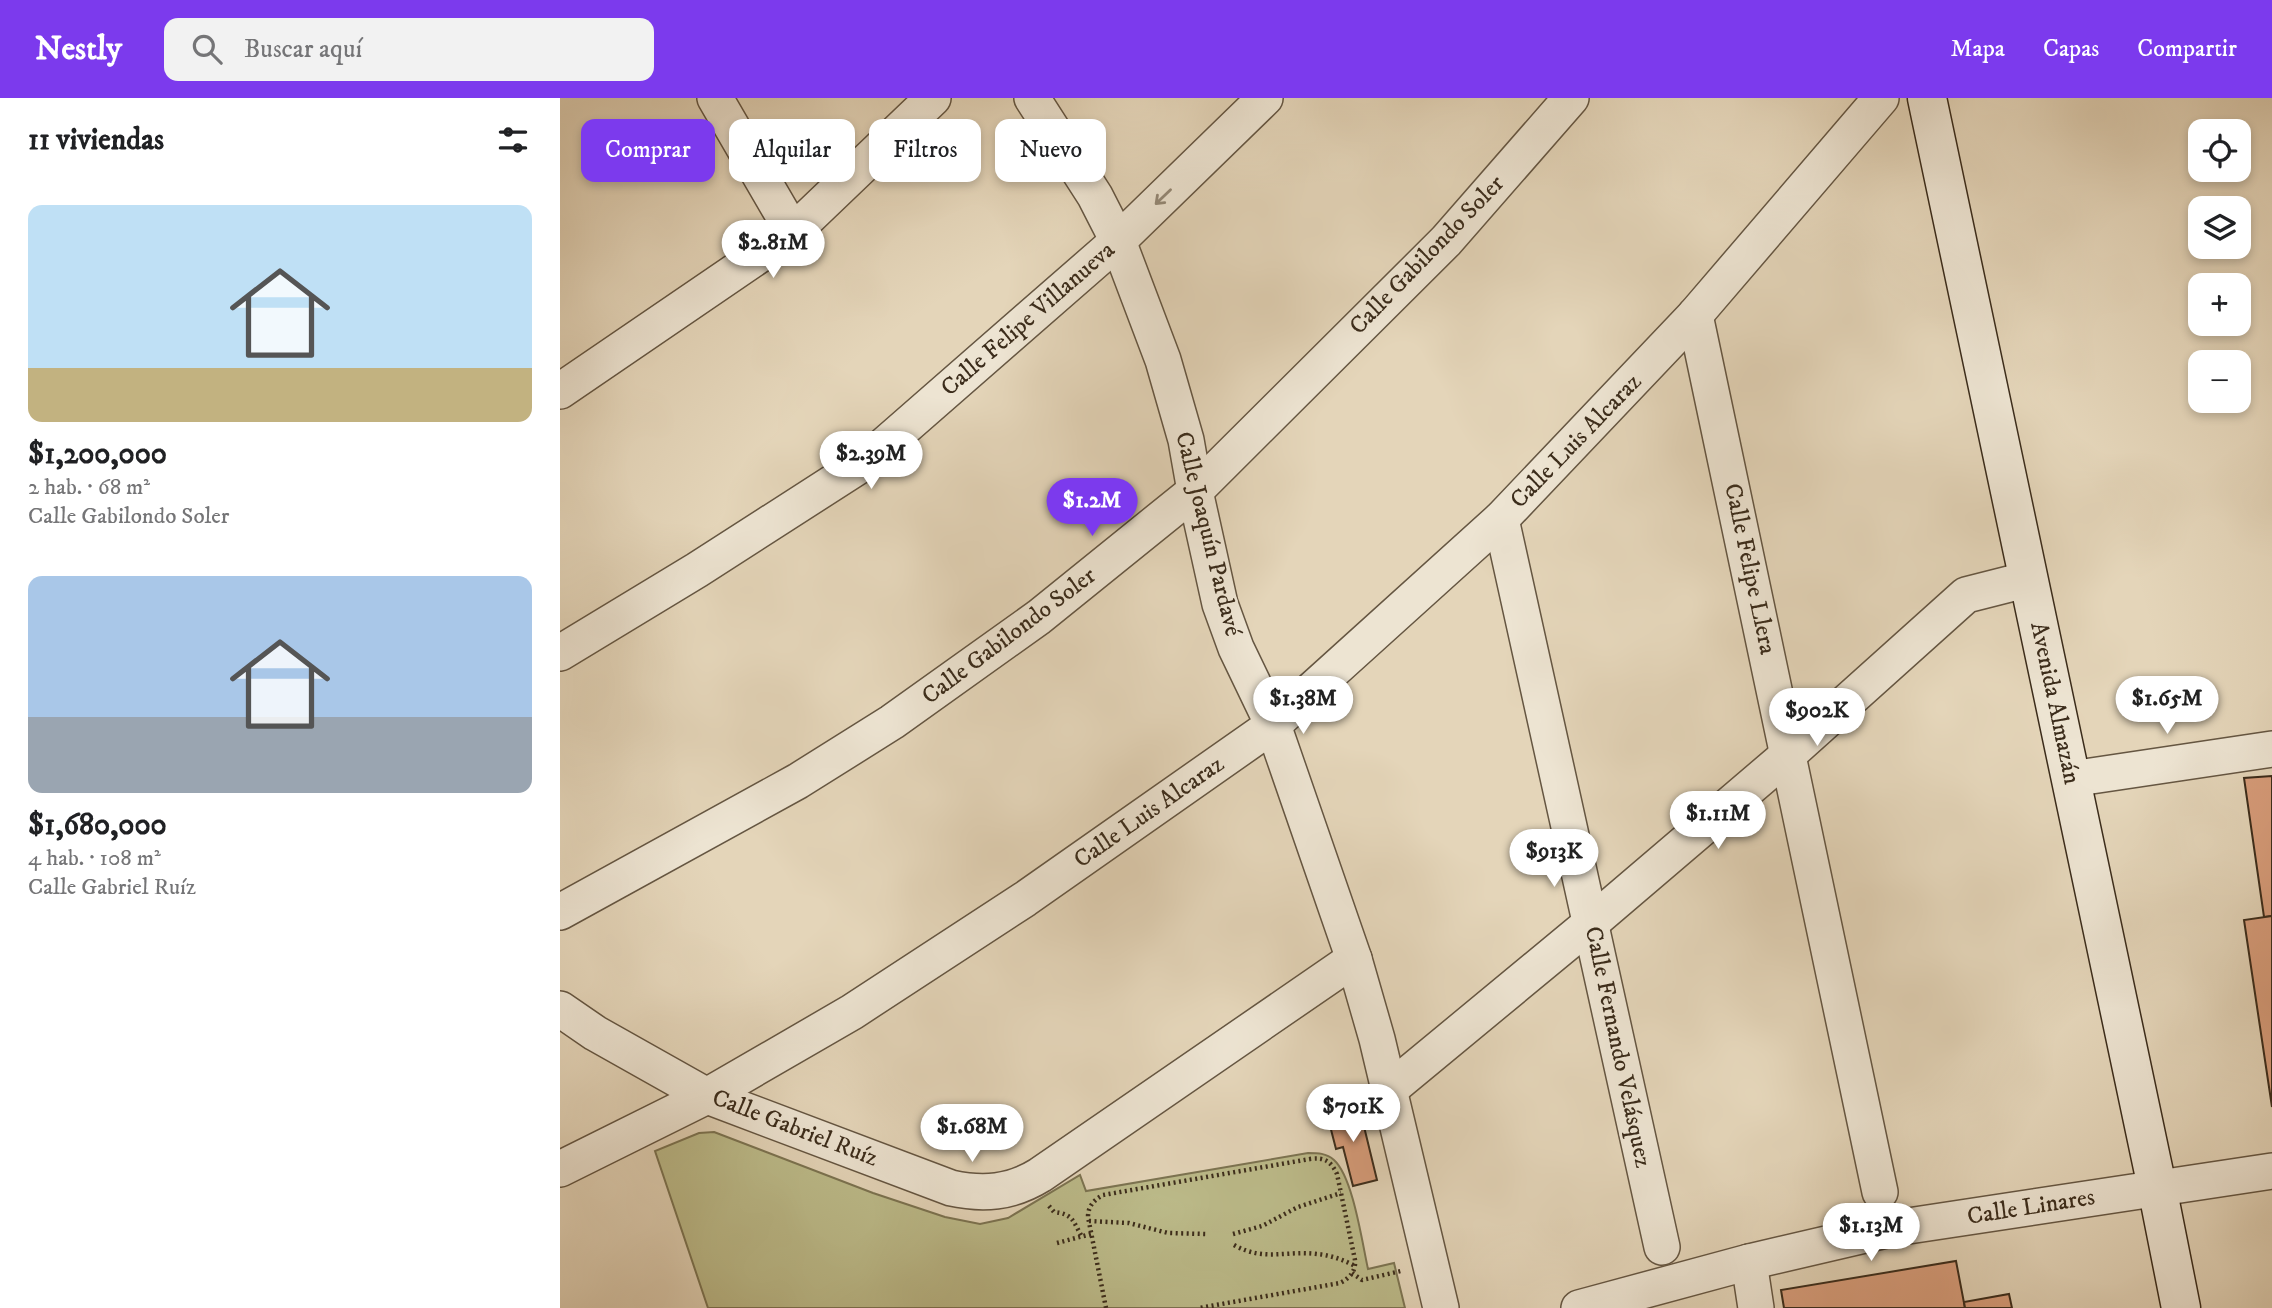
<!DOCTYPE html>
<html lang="es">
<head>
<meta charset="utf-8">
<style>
	:root { --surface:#fff; --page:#f2f2f2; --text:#202124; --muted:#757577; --accent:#7c3aed }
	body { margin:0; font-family:"IM FELL DW Pica",serif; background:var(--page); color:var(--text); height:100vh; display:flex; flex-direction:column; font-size:26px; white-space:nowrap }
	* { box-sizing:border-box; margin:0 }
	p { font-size:23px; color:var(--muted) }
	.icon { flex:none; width:38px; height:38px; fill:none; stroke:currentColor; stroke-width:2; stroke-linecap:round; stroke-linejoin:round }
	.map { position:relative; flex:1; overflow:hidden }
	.sheet { display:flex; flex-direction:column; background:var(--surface); width:560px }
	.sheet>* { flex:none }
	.top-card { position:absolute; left:21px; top:21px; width:665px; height:63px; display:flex; gap:14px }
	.controls { position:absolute; left:1628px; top:21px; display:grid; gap:14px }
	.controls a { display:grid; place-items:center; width:63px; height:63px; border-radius:14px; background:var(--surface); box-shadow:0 4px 10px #0003; font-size:35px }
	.price { position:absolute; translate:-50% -60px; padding:0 16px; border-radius:24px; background:#fff; color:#222; font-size:23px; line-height:46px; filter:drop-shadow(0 2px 4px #0008) }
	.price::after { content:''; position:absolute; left:50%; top:42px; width:21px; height:16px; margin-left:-10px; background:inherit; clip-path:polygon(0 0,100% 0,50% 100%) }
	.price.current { background:var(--accent); color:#fff }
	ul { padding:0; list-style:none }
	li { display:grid; align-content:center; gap:14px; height:371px; padding:0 28px }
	li span { display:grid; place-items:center; height:217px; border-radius:14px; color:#555 }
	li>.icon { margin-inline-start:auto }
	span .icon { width:126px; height:126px; fill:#fffc; stroke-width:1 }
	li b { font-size:30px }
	h2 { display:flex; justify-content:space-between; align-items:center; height:84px; padding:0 28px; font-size:30px }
	.tag { padding:0 24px; border-radius:14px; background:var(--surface); box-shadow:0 4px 10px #0003; font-size:24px; line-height:63px }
	.tag.current { background:var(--accent); color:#fff }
	header { display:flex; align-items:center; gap:42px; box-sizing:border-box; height:98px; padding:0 35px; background:var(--accent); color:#fff }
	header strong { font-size:33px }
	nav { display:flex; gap:38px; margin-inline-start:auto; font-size:24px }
	.search { width:490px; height:63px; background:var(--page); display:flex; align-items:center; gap:18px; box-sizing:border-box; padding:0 24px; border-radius:14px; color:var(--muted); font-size:26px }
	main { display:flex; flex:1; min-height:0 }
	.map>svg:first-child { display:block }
</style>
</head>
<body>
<header>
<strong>Nestly</strong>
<div class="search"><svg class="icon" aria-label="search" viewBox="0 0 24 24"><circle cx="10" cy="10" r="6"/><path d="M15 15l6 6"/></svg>Buscar aquí</div>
<nav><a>Mapa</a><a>Capas</a><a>Compartir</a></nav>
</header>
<main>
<section class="sheet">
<h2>11 viviendas<svg class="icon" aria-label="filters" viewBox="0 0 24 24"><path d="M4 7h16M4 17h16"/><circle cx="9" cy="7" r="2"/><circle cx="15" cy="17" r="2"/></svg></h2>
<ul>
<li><span style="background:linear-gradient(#bfe0f5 75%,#c2b280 0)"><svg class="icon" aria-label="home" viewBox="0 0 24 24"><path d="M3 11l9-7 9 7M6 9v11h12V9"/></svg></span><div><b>$1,200,000</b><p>2 hab. · 68 m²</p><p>Calle Gabilondo Soler</p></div></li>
<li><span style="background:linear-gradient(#a9c7e8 65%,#9aa5b1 0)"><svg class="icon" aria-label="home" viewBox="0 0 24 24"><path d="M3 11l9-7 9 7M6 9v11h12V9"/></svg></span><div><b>$1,680,000</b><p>4 hab. · 108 m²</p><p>Calle Gabriel Ruíz</p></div></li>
</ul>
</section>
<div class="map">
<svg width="1712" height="1210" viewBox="0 0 1712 1210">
	<rect width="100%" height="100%" fill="#e4d5b9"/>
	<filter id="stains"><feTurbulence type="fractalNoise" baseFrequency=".00286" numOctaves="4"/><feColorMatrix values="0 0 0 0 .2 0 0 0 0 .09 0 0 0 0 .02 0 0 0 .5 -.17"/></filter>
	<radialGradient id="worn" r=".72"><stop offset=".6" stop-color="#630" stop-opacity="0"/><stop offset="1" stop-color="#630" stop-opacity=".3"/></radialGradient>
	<path fill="#bcbb8a" stroke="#7c7452" stroke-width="2" d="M154,1034l159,61 72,24 35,7 28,-6 72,-43 6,16 222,-38c10,0 18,0 26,7 19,17 28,82 34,109l26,-6 11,45h-697l-53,-157 44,-18z"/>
	<g fill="#d89d7b" stroke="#3b2c1b" stroke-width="2">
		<path d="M1712,678v140l-8,1 -20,-139z"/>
		<path d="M1712,818v191l-28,-187z"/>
		<path d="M799,1008l18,74 -24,6 -10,-39 -7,2 -9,-35z"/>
		<path d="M1396,1163l9,47h-181l-3,-18z"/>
		<path d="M1449,1196l3,14h-47l-1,-6z"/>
	</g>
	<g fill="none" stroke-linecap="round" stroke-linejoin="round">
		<defs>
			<g id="street">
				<path d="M155,0l78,134"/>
				<path d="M472,0l63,98 23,45 45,119 23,80 9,51 25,113 16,44 37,77 81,234 23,80 64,269"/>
				<path d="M1135,217l185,877"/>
				<path d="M0,293l233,-159 140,-134"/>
				<path d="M941,421l161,728"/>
				<path d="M0,555l137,-83 168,-108 253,-221 147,-143"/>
				<path d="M1511,681l201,-30"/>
				<path d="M0,814l238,-131 94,-59 147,-105 156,-126 251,-250 125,-143"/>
				<path d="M0,911l35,24 112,63 244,92c32,7 60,5 89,-13l314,-216"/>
				<path d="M829,992l202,-167 198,-169 177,-159 63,-16"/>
				<path d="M0,1071l147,-73 145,-84 173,-113 248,-174 228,-206 194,-204 186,-217"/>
				<path d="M1189,1164l7,46"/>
				<path d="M1019,1210l170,-46 146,-34 377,-57"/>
			</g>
			<path id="secondary" d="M1367,0l230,1089 24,121"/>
		</defs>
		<use href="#street" stroke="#655642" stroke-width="38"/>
		<use href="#secondary" stroke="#3b2c1b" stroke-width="41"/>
		<g stroke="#3b2c1b" stroke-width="4.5" stroke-dasharray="2 3.5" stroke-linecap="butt">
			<path d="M489,1108l5,6c19,2 19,9 28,25"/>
			<path d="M529,1123l40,2 39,10 38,1"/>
			<path d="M673,1136l29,-8 36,-19 43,-14"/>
			<path d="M497,1145l34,-9"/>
			<path d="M674,1147c30,17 53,5 83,9 13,1 27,6 38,12"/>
			<path d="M792,1175l10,7 39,-9"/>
			<path d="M546,1210l-18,-91c0,-11 6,-17 15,-22l207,-36c14,-2 21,2 27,15l18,86c1,11 -5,18 -15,23l-141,25"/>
		</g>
		<use href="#street" stroke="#ede4d2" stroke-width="35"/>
		<use href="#secondary" stroke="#ede4d2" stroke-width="38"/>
	</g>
	<defs><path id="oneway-shaft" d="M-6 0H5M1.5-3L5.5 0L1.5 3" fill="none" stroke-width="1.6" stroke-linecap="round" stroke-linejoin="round" transform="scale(1.75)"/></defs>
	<use stroke="#948876" href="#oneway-shaft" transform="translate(603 99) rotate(136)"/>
	<g text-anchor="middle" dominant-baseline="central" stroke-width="5" stroke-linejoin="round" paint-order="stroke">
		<g font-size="24" fill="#3b2c1b" stroke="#ede4d2">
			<text transform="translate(867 157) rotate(-46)">Calle Gabilondo Soler</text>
			<text transform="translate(468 221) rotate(-41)">Calle Felipe Villanueva</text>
			<text transform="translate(1016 343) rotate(-46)">Calle Luis Alcaraz</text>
			<text transform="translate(648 436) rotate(76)">Calle Joaquín Pardavé</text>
			<text transform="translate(1190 471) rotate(78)">Calle Felipe Llera</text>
			<text transform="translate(449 538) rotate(-37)">Calle Gabilondo Soler</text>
			<text transform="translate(1495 605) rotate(78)">Avenida Almazán</text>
			<text transform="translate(589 714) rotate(-35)">Calle Luis Alcaraz</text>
			<text transform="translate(1058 949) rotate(78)">Calle Fernando Velásquez</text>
			<text transform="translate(235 1030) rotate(21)">Calle Gabriel Ruíz</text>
			<text transform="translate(1471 1109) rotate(-9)">Calle Linares</text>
		</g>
	</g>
	<rect width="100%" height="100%" filter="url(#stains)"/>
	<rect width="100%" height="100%" fill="url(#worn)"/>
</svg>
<div class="controls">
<a><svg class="icon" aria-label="locate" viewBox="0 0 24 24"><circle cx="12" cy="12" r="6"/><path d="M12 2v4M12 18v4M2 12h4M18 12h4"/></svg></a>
<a><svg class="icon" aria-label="layers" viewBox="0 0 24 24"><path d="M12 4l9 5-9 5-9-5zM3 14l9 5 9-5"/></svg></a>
<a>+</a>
<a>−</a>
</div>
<b class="price" style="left:213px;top:182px">$2.81M</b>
<b class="price" style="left:311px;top:393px">$2.39M</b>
<b class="price current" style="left:532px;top:440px">$1.2M</b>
<b class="price" style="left:743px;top:638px">$1.38M</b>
<b class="price" style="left:1607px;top:638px">$1.65M</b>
<b class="price" style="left:1257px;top:650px">$902K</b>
<b class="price" style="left:1158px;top:753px">$1.11M</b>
<b class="price" style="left:994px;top:791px">$913K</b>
<b class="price" style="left:793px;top:1046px">$701K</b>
<b class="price" style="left:412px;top:1066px">$1.68M</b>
<b class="price" style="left:1311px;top:1165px">$1.13M</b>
<div class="top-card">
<a class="tag current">Comprar</a>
<a class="tag">Alquilar</a>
<a class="tag">Filtros</a>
<a class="tag">Nuevo</a>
</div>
</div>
</main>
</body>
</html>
